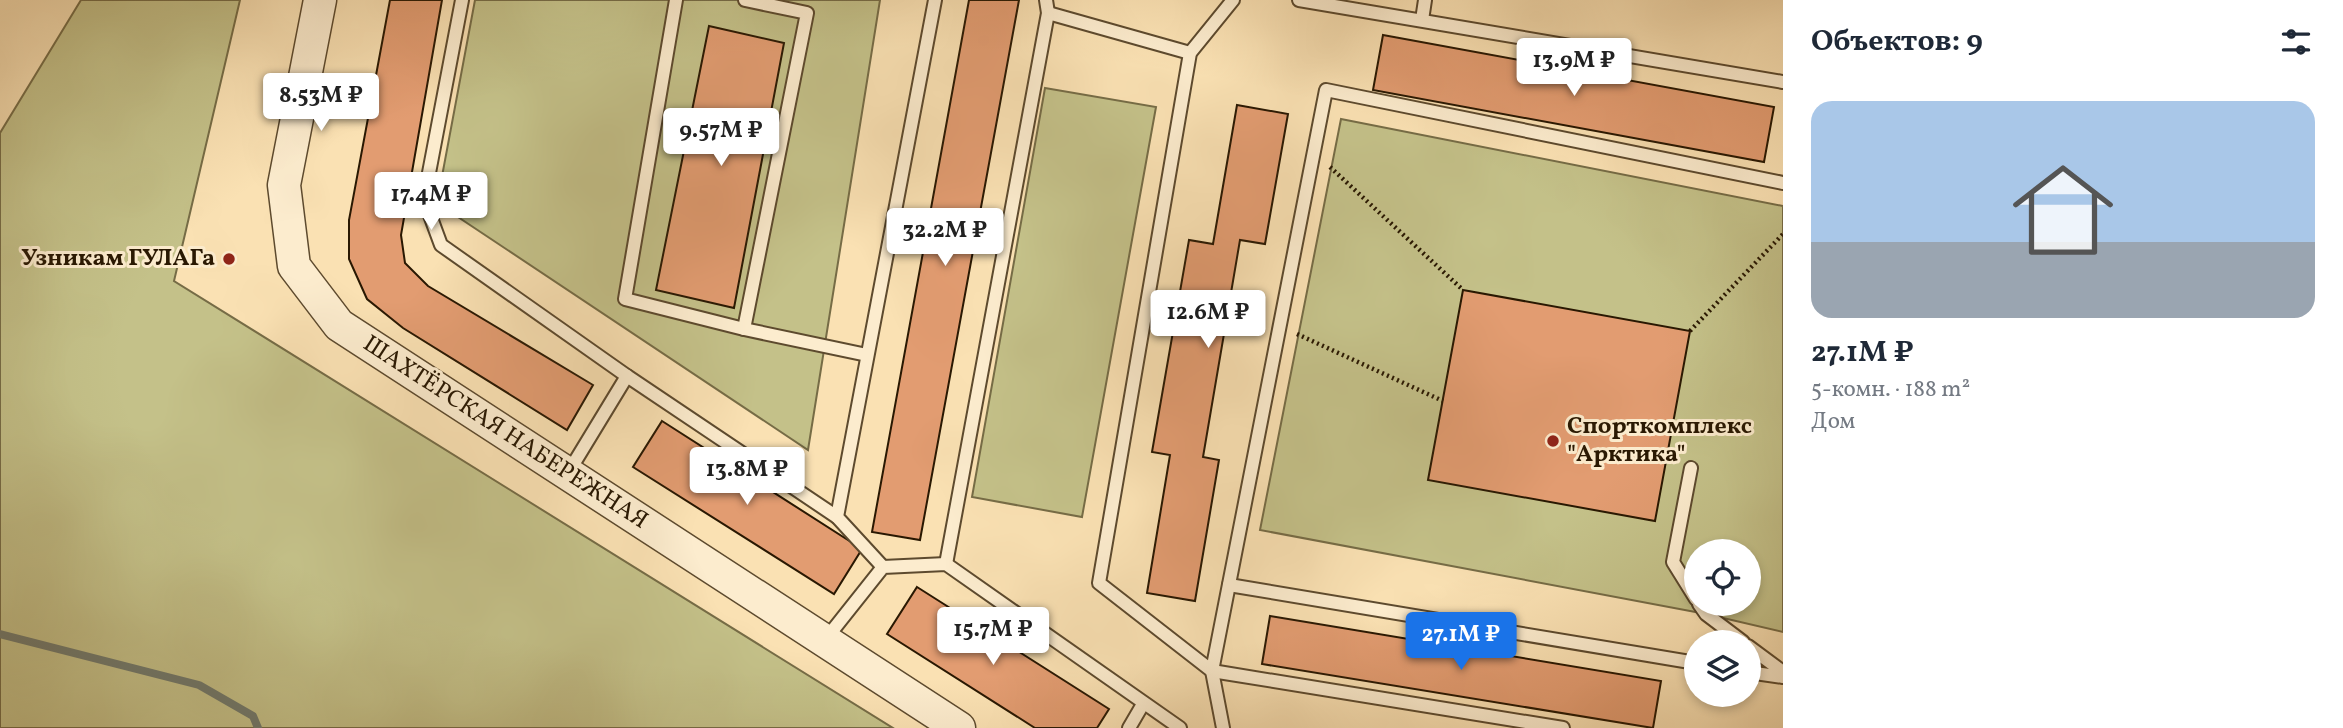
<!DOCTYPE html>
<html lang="ru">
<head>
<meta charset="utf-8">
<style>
	:root { --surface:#fff; --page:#f2f2f3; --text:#1f2937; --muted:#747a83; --accent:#1a73e8 }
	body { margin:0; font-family:Vollkorn,serif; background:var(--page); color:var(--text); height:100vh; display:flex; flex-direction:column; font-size:26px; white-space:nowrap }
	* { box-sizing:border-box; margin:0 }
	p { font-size:23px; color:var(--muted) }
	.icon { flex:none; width:38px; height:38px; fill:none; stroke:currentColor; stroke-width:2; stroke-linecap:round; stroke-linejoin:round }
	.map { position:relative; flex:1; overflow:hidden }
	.details { display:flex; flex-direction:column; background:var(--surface); width:560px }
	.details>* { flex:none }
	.tools { position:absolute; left:1684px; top:539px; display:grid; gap:14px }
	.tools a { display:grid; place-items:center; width:77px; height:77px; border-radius:50%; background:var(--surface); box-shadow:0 4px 10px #0003; font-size:35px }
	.price { position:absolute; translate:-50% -60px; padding:0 16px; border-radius:7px; background:#fff; color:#222; font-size:23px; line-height:46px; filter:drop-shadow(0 2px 4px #0008) }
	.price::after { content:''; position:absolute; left:50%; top:42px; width:21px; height:16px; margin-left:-10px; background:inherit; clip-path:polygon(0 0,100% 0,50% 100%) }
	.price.active { background:var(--accent); color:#fff }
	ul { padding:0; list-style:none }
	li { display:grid; align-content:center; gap:14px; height:371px; padding:0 28px }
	li span { display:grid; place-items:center; height:217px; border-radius:21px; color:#555 }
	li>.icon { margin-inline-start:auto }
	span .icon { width:126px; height:126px; fill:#fffc; stroke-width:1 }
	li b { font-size:30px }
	h2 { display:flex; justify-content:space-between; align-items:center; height:84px; padding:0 28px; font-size:30px }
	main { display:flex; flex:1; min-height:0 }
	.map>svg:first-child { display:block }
</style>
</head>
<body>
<main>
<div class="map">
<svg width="1783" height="728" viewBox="0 0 1783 728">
	<rect width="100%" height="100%" fill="#fae1b3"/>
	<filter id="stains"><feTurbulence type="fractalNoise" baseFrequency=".00286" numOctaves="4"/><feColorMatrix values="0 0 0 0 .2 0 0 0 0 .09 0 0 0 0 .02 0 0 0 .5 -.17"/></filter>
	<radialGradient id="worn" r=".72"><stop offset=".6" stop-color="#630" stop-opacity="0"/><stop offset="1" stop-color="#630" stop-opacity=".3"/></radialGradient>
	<g fill="#c4c189" stroke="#766c46" stroke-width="2" fill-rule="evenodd">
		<path d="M81,0h159l-66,281 719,447h-893v-595z"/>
		<path d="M475,0h405l-72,450 -371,-247z"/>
		<path d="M1045,88l111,19 -74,410 -110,-20z"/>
		<path d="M1341,119l442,87v426l-77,-18 -446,-84zM1696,551h52v53h-52z"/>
	</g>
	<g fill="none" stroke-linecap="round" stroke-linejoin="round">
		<path stroke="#717a6d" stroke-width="8" d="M0,634l199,51 54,31 5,12"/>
	</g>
	<g fill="#e29c71" stroke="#291802" stroke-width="2">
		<path d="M390,0h52l-41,235 4,28 23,23 165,99 -26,45 -164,-102 -36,-29 -18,-40v-39z"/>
		<path d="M969,0h50l-99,540 -48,-8z"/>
		<path d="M709,26l75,17 -50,265 -78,-18z"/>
		<path d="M1383,35l391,72 -10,55 -391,-72z"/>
		<path d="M1237,105l51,9 -23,130 -25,-4 -37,217 16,3 -24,141 -48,-8 23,-138 -18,-3 37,-212 24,4z"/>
		<path d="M1463,290l227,41 -35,190 -227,-41z"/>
		<path d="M662,421l200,128 -28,45 -201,-127z"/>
		<path d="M917,587l192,122 -12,19h-62l-148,-94z"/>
		<path d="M1270,616l391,65 -8,47 -391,-64z"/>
	</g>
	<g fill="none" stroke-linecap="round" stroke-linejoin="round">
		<defs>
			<g id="service">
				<path d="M462,0l-38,199 17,46 186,131 210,141"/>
				<path d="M676,0l-51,299 119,30 123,26"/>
				<path d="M1233,0l-43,53 -91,530 113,88 351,57"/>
				<path d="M1299,0l484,82"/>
				<path d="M1048,13l142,40"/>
				<path d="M1422,20l3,-20"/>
				<path d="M744,329l63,-316 -62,-13"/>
				<path d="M1691,468l-18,94 23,37"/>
				<path d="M568,473l59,-97"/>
				<path d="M946,564l102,-551 -2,-13"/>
				<path d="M883,567l-46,-50 98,-517"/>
				<path d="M1229,585l467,78"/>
				<path d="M1699,604l7,10 37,28"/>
				<path d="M825,640l58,-73 63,-3 234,164"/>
				<path d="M1748,646l35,26"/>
				<path d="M1748,672l35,5"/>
				<path d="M1129,728l14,-24"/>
				<path d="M1223,728l-11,-57 114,-581 457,93"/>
			</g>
			<path id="tertiary" d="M320,0l-36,185 10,81 45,59 620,403"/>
		</defs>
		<use href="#service" stroke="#5d4a2e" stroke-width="16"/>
		<use href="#tertiary" stroke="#5d4a2e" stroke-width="35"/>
		<g stroke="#291802" stroke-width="4.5" stroke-dasharray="2 3.5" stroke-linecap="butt">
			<path d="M1330,167l133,123"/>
			<path d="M1690,331l93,-97"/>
			<path d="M1297,334l146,67"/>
		</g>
		<use href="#service" stroke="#fcecce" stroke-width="12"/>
		<use href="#tertiary" stroke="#fcecce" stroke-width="32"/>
	</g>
	<g fill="#8f2418" stroke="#fcecce" stroke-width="2.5">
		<circle cx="229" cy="259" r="7"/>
		<circle cx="1553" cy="441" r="7"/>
	</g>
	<g text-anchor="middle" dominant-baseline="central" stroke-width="6" stroke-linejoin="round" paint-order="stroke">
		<g font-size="24" font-weight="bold" fill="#291802" stroke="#fcecce" text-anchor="end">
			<text x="215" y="259">Узникам ГУЛАГа</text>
			<text x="1567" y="427" text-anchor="start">Спорткомплекс<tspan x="1567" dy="28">"Арктика"</tspan></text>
		</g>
		<g font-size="24" fill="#291802" stroke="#fcecce">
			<text transform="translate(505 433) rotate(33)">ШАХТЁРСКАЯ НАБЕРЕЖНАЯ</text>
		</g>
	</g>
	<rect width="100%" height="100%" filter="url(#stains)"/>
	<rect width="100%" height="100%" fill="url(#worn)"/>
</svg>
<div class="tools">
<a><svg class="icon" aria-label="locate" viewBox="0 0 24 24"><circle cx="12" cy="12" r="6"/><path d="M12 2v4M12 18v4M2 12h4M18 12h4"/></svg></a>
<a><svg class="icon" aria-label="layers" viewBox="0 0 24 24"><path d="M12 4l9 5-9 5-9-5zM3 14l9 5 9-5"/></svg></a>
</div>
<b class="price" style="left:1574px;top:98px">13.9M ₽</b>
<b class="price" style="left:321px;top:133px">8.53M ₽</b>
<b class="price" style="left:721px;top:168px">9.57M ₽</b>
<b class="price" style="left:431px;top:232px">17.4M ₽</b>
<b class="price" style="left:945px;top:268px">32.2M ₽</b>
<b class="price" style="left:1208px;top:350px">12.6M ₽</b>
<b class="price" style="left:747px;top:507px">13.8M ₽</b>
<b class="price" style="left:993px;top:667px">15.7M ₽</b>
<b class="price active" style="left:1461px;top:672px">27.1M ₽</b>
</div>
<section class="details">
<h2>Объектов: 9<svg class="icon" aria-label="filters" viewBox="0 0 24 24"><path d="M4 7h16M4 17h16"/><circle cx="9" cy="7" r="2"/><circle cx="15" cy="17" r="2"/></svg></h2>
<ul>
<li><span style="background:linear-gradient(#a9c7e8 65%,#9aa5b1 0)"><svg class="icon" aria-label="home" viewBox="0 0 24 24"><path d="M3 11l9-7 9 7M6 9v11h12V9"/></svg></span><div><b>27.1M ₽</b><p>5-комн. · 188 m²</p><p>Дом</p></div></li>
</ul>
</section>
</main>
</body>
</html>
